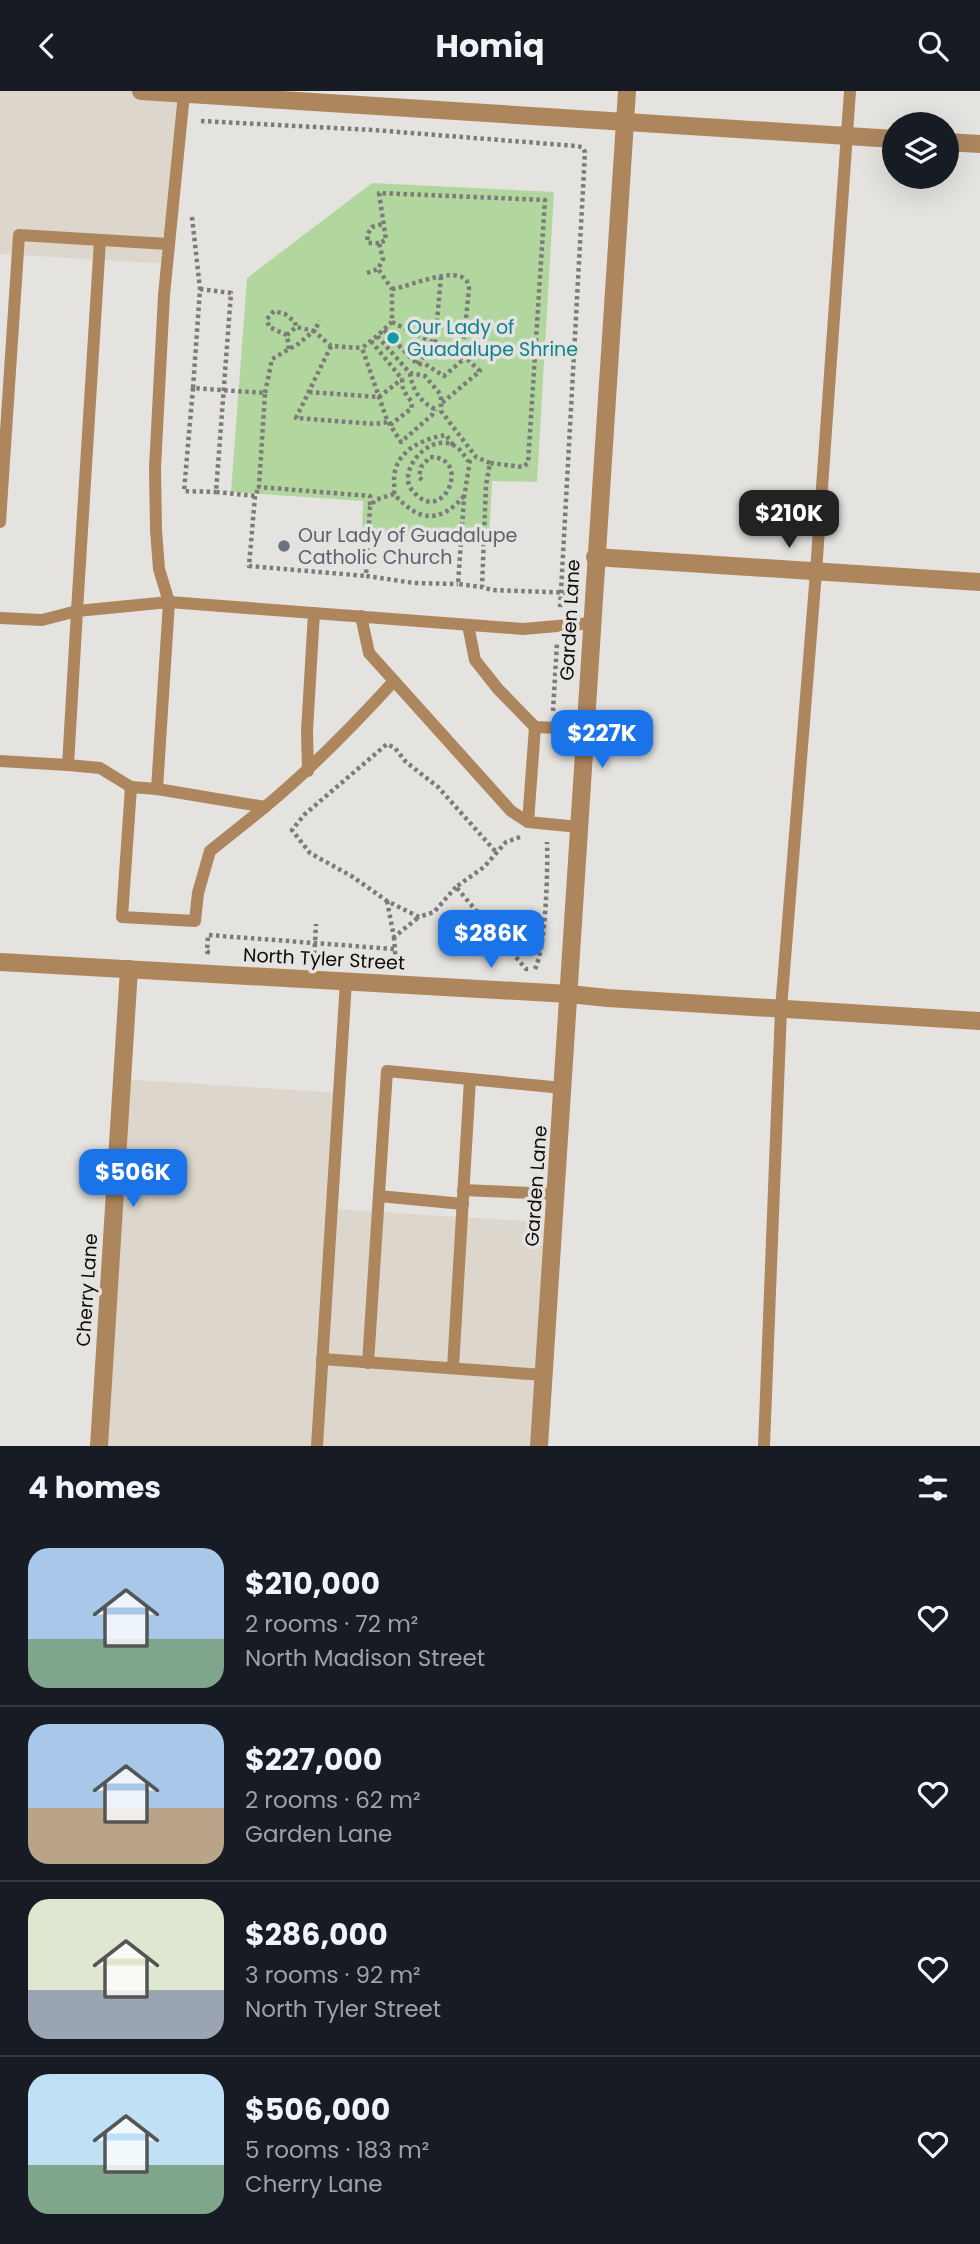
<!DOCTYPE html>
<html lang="en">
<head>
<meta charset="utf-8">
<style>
	:root { --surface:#171b24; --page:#242831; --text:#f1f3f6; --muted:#9ea1a6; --line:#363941; --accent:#1a73e8 }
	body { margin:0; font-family:Poppins,sans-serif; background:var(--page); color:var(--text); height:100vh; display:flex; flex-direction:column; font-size:26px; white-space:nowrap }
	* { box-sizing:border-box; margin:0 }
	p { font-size:23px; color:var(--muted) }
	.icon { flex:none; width:38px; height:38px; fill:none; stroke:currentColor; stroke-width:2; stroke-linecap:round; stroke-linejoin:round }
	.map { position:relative; height:1355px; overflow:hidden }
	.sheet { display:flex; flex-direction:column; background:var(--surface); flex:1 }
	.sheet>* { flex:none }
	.fabs { position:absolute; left:882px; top:21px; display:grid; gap:14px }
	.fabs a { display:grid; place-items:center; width:77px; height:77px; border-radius:50%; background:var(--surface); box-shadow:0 7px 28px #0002; font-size:35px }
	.price { position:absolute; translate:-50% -60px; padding:0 16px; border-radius:14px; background:var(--accent); color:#fff; font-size:23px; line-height:46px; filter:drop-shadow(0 2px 4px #0008) }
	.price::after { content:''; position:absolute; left:50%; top:42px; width:21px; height:16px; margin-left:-10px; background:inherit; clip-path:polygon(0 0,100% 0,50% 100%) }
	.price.on { background:#222; color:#fff }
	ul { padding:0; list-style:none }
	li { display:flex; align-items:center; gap:21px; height:175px; padding:0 28px }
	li+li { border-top:2px solid var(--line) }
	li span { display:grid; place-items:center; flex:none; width:196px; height:140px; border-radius:21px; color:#555 }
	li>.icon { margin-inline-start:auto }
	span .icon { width:84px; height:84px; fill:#fffc; stroke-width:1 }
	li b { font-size:30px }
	h2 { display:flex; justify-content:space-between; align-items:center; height:84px; padding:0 28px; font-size:30px }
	header { display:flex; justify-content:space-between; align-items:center; height:91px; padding:0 28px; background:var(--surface); font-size:32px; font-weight:700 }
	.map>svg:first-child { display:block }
</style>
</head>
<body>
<header><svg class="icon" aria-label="back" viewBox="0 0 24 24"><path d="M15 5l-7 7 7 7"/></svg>Homiq<svg class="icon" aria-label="search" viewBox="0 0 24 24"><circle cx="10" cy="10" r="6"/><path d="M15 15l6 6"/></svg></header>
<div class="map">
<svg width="980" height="1355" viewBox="0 0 980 1355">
	<rect width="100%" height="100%" fill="#e5e3e0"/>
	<g fill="#dcd6cc">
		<path d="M0,0h141l43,3 -11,170 -173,-10z"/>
		<path d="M121,988l220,14 -7,116 219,14 -14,223h-441z"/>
	</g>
	<path fill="#b1d79f" d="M372,92l182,9 -17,290 -45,-1 -3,60 -127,-8 1,-32 -132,-9 16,-214z"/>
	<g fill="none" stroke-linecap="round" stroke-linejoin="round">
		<g stroke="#7d7b79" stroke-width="4.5" stroke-dasharray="3.5 3.5" stroke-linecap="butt">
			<path d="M201,30l172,9 203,16 6,1 3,5 -25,458"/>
			<path d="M192,126l8,72 -7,99 72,5 -6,94 111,9v11"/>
			<path d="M379,152h-11l-1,-8 5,-8 11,-3"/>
			<path d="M367,182l11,-4"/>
			<path d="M200,198l31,4 -15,199 39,4 4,-9"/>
			<path d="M392,198c18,-2 76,-30 77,0l-7,68"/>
			<path d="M392,231l76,38 12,11 -38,32"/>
			<path d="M384,239l33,34h8l19,12 21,-18"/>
			<path d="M287,244l-18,-8 -2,-8 7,-8 11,3 10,8 1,5"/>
			<path d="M377,245l-15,12 25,72 14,22 31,-27 3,-6"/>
			<path d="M371,250l31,38 1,11 8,11 1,7 -22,17"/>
			<path d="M331,255l-35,72 79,6 13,-2"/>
			<path d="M289,258l-2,-14 9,-8 18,4 6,-10"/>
			<path d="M417,273l18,-20 6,-68"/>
			<path d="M410,282c2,17 11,30 27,37"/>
			<path d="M193,297l-9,103 32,1"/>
			<path d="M309,301l70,5 23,-18"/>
			<path d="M265,302l7,-34 26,-15 16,-13 17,15 31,2"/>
			<path d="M453,354l-7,-10c-21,3 -46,14 -51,36 -2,8 0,15 -1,23 24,27 45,31 70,2"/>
			<path d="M470,369l-6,38 -6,86 24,3"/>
			<path d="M490,372l-14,-6 -35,-46v-16l-16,-19 -15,-3 -33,-37 15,-14v-33l-14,-20 5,-10 -4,-16 7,-3 -7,-47 166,7 -17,263 -5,4 -33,-4 -4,22 -4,102 10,3 83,3"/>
			<path d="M422,389l-3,-3 2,-10 9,-10c41,0 16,62 -11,40 -6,-5 -11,-10 -11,-18 -1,-19 25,-44 45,-34 7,3 11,10 15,16"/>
			<path d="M394,403l-19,6 -5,7 -4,69 48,7 44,1"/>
			<path d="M255,405l-6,70 117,10"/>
			<path d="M553,620l4,-68"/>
			<path d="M520,746l-14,5 -22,25 -28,20 70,82h4"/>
			<path d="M456,796l-22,25 -15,5 -32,-16 -34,-24 -43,-24 -18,-23 13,-16 82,-70 8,4 11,14 32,25 58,65"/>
			<path d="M387,810l7,36 25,-20"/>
			<path d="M394,846l2,27"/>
			<path d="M210,861h-3l1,-17 186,14"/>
			<path d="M314,870l2,-37"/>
			<path d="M535,878c11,-22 13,-100 12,-127"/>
		</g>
		<g stroke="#ae865e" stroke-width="12">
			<path d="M184,3l-20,201 -9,173 1,62 3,39 10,33 -12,187 108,18c47,-39 88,-81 129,-126"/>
			<path d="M0,431l19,-287 149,9"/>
			<path d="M361,525l8,37 142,158 17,11"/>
			<path d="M0,527l42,2 35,-9 23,-371"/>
			<path d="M468,534l7,35 23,29 37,38 50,2"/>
			<path d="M535,636l-7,95 51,5"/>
			<path d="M0,670l68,4"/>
			<path d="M308,680l-1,-40 7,-118"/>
			<path d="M131,696l-31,-19 -32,-3 9,-154 92,-9 354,27 69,-6"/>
			<path d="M157,698l-26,-2 -9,130 73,4 3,-28 12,-42 55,-44"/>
			<path d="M463,1099l93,4"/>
			<path d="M379,1105l84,8"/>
			<path d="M322,1268l222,16"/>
			<path d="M368,1272l19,-292 176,17"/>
			<path d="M453,1277l17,-289"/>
			<path d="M317,1355l29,-465"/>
			<path d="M764,1355l17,-437 35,-437 34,-481"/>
		</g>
		<g stroke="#ae865e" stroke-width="18">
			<path d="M141,0l753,48"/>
			<path d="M947,51l33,2"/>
			<path d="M595,466l385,25"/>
			<path d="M0,871l569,32 39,4 372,23"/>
			<path d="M99,1355l30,-477"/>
			<path d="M539,1355l88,-1355"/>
		</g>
	</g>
	<circle fill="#0f9aa8" stroke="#e5e3e0" stroke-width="2.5" cx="393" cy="247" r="7"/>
	<circle fill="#6b7280" stroke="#e5e3e0" stroke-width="2.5" cx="284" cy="455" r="7"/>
	<g text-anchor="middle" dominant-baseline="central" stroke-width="7" stroke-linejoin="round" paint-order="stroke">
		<g font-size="19" fill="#0d838f" stroke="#e5e3e0" text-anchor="start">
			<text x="407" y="236">Our Lady of<tspan x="407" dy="22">Guadalupe Shrine</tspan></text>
		</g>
		<g font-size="19" fill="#5b616d" stroke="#e5e3e0" text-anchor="start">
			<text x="298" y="444">Our Lady of Guadalupe<tspan x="298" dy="22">Catholic Church</tspan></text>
		</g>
		<g font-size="19" fill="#0d0c0b" stroke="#e5e3e0">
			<text transform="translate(570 529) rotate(-87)">Garden Lane</text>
			<text transform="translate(324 868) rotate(3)">North Tyler Street</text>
			<text transform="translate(536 1095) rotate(-86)">Garden Lane</text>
			<text transform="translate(87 1199) rotate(-86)">Cherry Lane</text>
		</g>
	</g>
</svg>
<div class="fabs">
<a><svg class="icon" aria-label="layers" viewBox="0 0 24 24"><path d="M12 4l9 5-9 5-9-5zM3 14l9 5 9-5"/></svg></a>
</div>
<b class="price on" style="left:789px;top:459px">$210K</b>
<b class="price" style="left:602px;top:679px">$227K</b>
<b class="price" style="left:491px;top:879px">$286K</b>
<b class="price" style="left:133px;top:1118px">$506K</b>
</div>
<section class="sheet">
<h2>4 homes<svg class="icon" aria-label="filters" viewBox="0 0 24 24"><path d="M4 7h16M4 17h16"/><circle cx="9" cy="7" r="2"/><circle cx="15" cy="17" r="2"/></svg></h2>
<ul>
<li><span style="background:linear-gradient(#a9c7e8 65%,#7fa58c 0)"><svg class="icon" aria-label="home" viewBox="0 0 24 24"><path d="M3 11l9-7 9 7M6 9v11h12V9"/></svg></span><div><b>$210,000</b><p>2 rooms · 72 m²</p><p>North Madison Street</p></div><svg class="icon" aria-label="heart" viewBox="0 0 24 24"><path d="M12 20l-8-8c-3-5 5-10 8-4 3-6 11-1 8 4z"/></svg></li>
<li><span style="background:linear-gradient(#a9c7e8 60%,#b9a48a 0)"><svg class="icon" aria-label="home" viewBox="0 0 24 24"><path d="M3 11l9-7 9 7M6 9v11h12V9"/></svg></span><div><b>$227,000</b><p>2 rooms · 62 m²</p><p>Garden Lane</p></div><svg class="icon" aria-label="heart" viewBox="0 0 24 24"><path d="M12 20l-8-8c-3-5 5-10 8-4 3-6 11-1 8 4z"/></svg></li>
<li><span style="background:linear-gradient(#dfe7d0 65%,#9aa5b1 0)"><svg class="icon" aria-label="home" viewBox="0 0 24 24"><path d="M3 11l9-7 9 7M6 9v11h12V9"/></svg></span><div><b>$286,000</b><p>3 rooms · 92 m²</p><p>North Tyler Street</p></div><svg class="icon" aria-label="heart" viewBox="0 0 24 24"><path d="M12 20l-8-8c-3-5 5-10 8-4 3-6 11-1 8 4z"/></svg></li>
<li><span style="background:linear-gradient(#bfe0f5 65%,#7fa58c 0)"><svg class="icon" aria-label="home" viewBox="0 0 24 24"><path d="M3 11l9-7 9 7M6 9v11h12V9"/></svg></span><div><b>$506,000</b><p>5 rooms · 183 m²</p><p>Cherry Lane</p></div><svg class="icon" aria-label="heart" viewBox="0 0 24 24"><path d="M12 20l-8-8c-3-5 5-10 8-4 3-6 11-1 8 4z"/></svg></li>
</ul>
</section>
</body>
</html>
